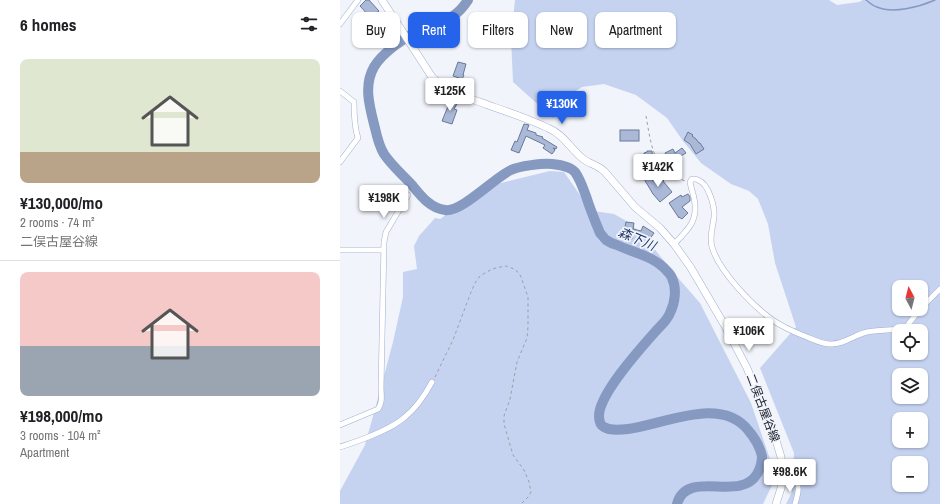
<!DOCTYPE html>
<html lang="en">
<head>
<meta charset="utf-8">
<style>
	:root { --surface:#fff; --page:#f2f2f2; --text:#202124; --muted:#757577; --line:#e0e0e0; --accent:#2563eb }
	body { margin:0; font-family:"Archivo Narrow","Noto Sans JP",sans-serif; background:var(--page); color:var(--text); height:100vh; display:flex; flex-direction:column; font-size:15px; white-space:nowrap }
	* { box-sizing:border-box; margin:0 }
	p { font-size:13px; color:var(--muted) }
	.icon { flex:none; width:22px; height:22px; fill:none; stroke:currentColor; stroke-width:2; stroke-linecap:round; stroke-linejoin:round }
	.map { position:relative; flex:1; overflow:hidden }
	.details { display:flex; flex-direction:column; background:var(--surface); width:340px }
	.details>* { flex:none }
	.banner { position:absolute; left:12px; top:12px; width:380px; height:36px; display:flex; gap:8px }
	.needle { width:26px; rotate:353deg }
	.controls { position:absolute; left:552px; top:280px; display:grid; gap:8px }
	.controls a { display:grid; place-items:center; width:36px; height:36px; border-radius:8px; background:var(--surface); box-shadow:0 1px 3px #0004; font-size:20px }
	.price { position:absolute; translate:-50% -34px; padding:0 9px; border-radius:4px; background:#fff; color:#222; font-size:13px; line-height:26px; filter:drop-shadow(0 1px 2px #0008) }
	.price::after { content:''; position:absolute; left:50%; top:24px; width:12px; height:9px; margin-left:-6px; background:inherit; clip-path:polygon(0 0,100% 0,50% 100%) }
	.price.active { background:var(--accent); color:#fff }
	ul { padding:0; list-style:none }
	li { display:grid; align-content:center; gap:8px; height:212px; padding:0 20px }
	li+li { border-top:1px solid var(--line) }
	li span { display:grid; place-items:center; height:124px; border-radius:8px; color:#555 }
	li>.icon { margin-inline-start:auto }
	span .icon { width:72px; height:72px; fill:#fffc; stroke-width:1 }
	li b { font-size:17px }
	h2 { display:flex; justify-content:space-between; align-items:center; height:48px; padding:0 20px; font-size:17px }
	.pill { padding:0 14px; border-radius:8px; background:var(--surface); box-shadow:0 1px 3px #0004; font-size:14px; line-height:36px }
	.pill.active { background:var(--accent); color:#fff }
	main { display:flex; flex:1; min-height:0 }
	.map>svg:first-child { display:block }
</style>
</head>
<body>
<main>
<section class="details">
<h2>6 homes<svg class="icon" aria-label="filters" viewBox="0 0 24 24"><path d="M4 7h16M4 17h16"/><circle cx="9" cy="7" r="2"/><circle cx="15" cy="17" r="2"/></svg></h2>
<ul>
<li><span style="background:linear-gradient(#dfe7d0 75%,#b9a48a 0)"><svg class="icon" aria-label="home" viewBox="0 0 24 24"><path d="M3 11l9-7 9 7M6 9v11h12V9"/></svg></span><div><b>¥130,000/mo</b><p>2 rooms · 74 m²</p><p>二俣古屋谷線</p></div></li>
<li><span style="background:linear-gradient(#f6c9c9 60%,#9aa5b1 0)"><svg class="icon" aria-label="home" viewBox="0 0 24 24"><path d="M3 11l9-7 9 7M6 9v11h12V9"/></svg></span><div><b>¥198,000/mo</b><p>3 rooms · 104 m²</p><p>Apartment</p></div></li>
</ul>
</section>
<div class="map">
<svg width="600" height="504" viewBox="0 0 600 504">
	<rect width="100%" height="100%" fill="#f1f4fa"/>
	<g fill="#c5d3f1" fill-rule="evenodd">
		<path d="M175,0h314l8,5 22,-3 4,-2h77v504h-154l6,-12 2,-39 -34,-85 36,-41 -21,-64 -7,-39 -10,-25 -9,-8 -18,-7 -30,-21 -18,-22 -16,-23 -31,-23 -32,-11 -22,3 -18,11 -11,20 -40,-36 -2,-44zM559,287h22v22h-22zM559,331h22v22h-22zM559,375h22v22h-22zM559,419h22v22h-22zM559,463h22v22h-22z"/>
		<path d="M210,171l14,1 16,23 13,16 21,3 16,9 17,17 32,39 21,24 51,100 25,74 -13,27h-423v-13l25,-46 15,-54 13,-49 10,-45v-25l14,-3 -3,-23 5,-10 16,-18 5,1 45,-32z"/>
	</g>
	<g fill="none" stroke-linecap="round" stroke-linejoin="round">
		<path stroke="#8699c1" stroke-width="1.5" d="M526,0c4,3 7,6 11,7 16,7 42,0 58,-7"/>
		<path stroke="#8699c1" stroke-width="10" d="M128,0c-15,23 -28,20 -50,31 -14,7 -36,22 -44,36 -11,19 -4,41 1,61 2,9 4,18 9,26 8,12 19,21 28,31 9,11 18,23 33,25 16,3 50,-33 66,-40 8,-4 32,-7 41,-6 7,1 18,2 23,8 5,7 8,16 11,24 4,13 9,25 14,37 2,2 4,5 6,7 3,2 7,4 11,5 17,8 37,11 50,26 2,2 4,4 5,7 5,11 3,25 -2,35 -3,8 -10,13 -15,19 -15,17 -56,62 -56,84 0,4 1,9 5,11 6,4 16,3 24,2 35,-4 92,-34 120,1 6,7 12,17 14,26 0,6 -2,13 -5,18 -17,29 -70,-6 -80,30"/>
	</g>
	<g fill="#aab9d8" stroke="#6b7996">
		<path d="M26,0h3l10,11 -4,3 6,5 -11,11 -7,-6 7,-7 -10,-11z"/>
		<path d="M118,62l8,2 -3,11h1l-2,4 -9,-3z"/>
		<path d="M111,99l7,3 -4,7 3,1 -5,14 -10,-3z"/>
		<path d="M184,124l5,1 -2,5 9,3v2l7,2 -1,1 15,9 -1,2 -3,-1 2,2 -3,4 -9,-6 2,-3 -19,-9 -7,17 -8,-3 4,-9 2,1z"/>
		<rect x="280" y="130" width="19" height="11"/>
		<path d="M348,132l5,3 -1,1 4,3 3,4h1l4,6 -8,5 -6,-10 -6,-4z"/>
		<path d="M342,148l4,5 -17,10 -2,-4h1l-3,-6 8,-4 2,4z"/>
		<path d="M307,151h5l1,11h-6v-2l-3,1v-8l3,-1z"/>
		<path d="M310,175l3,6 5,-5 6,4 -1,1 9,11 -12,10 -7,-8 -9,-15z"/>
		<path d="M348,194l2,3v4l-8,6 6,6 -6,6 -3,-2v1l-10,-15 12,-8 1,2z"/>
		<path d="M286,222l8,1 -1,6 8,2 2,-5 11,7 -5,7 -15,-9 -2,8 -9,-2z"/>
	</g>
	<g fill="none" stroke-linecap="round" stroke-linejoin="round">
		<defs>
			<g id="street">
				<path d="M0,24l18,-24"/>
				<path d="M0,91l14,11c0,12 0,24 4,36l-18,24"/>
				<path d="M334,244c14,-14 25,-24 20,-46 -1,-5 -3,-10 -4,-16l2,-3c1,0 6,0 6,1 11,4 17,27 16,37 -1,10 -5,20 -2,30 7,24 39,57 59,72 11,8 23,13 36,18 7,3 15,7 23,7 13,1 24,-9 37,-12 12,-2 24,-2 36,-3l4,-3 13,-17"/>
				<path d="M0,250h43"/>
				<path d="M581,308l19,-19"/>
				<path d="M0,425l38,-16c5,-7 3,-14 3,-22l3,-145 2,-10 22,-37"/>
				<path d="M0,447c19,-6 50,-17 65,-30 11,-9 20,-22 27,-35"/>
				<path d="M443,477c3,0 8,0 10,1 9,5 4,19 2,26"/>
			</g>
			<path id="secondary" d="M42,0l50,77c15,15 37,21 56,28 20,7 41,14 60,23 15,6 22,20 34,30 7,6 16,7 23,14l30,35 25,21 14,16 17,24 34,58 22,42 28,69 6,20 2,20 -2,11 -5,16"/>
		</defs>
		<use href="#street" stroke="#a0aece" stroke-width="6"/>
		<use href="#secondary" stroke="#a0aece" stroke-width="8"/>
		<g stroke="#9b9fa7" stroke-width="1" stroke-dasharray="3 3" stroke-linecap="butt">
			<path d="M306,116c3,16 6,45 20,55 5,5 12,7 19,10"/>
			<path d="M95,377l18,-37 18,-48 4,-9 5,-7 12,-7 8,-2 6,-1 8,3 5,4 2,4 7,20v30l-1,11 -10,24 -7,37 -6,17v8l9,31 11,15 5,12 2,10 -3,5 -7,7"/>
		</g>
		<use href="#street" stroke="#fff" stroke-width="5"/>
		<use href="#secondary" stroke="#fff" stroke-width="7"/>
	</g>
	<g text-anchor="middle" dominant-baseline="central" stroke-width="3.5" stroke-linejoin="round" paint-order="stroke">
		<g font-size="12" fill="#1b202c" stroke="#f1f4fa">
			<text transform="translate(423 408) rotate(69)">二俣古屋谷線</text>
		</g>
		<g font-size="13" font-style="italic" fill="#21366a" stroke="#f1f4fa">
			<text transform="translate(297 239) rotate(23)">森下川</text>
		</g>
	</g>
</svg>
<div class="controls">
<a><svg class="needle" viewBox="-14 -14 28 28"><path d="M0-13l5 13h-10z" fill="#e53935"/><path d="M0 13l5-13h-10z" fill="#757577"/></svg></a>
<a><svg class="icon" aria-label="locate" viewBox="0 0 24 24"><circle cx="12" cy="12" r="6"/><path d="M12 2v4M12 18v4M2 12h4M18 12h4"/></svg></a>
<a><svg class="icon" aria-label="layers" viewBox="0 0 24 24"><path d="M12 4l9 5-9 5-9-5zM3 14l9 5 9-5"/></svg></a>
<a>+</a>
<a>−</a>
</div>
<b class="price" style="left:110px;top:112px">¥125K</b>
<b class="price active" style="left:222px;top:125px">¥130K</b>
<b class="price" style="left:318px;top:188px">¥142K</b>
<b class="price" style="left:44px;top:219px">¥198K</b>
<b class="price" style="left:409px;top:352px">¥106K</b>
<b class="price" style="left:450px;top:493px">¥98.6K</b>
<div class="banner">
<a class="pill">Buy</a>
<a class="pill active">Rent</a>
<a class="pill">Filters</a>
<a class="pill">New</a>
<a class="pill">Apartment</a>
</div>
</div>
</main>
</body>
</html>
